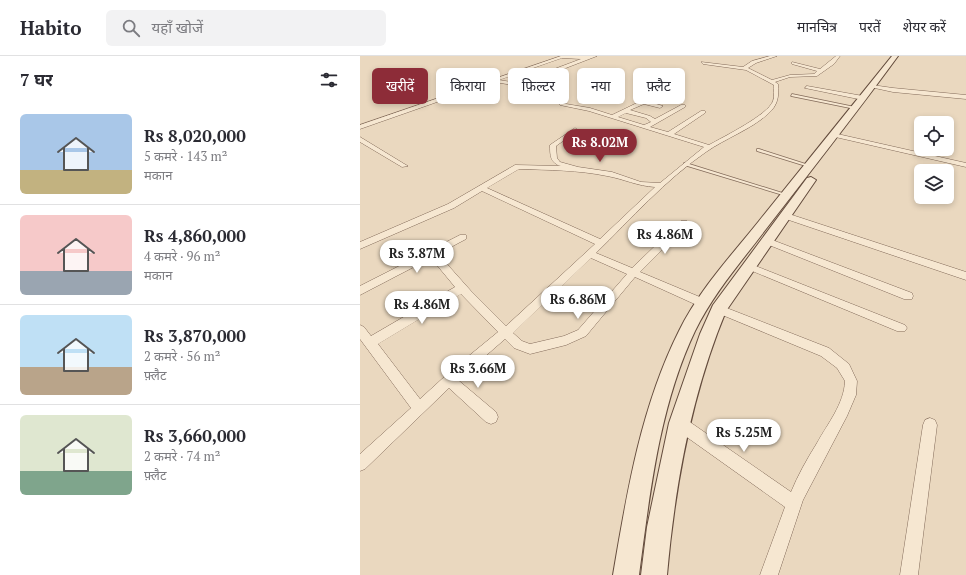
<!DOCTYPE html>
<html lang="hi">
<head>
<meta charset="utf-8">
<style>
	:root { --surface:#fff; --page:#f2f2f3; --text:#2b2b33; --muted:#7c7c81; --line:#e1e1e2; --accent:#8d2c38 }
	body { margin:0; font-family:"PT Serif","Noto Sans Devanagari",serif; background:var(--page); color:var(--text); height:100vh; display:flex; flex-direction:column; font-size:15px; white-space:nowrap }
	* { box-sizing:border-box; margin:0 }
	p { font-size:13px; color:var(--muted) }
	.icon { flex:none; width:22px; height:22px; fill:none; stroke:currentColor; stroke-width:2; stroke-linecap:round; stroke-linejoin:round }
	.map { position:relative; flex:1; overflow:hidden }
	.panel { display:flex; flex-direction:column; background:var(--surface); width:360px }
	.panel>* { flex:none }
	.banner { position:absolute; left:12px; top:12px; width:380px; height:36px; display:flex; gap:8px }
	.fabs { position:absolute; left:554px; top:60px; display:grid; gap:8px }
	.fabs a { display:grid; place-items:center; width:40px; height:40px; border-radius:6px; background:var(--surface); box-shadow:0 2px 6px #0003; font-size:20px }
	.price { position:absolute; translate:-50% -34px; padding:0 9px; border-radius:14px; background:#fff; color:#222; font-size:13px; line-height:26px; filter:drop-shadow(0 1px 2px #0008) }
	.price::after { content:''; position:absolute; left:50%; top:24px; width:12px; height:9px; margin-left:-6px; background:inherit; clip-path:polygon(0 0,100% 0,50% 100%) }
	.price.active { background:var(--accent); color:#fff }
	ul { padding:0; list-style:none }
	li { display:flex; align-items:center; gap:12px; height:100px; padding:0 20px }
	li+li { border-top:1px solid var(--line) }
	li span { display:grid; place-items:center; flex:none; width:112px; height:80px; border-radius:6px; color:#555 }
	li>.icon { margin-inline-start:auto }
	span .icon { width:48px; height:48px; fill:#fffc; stroke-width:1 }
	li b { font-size:17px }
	h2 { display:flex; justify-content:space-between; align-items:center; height:48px; padding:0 20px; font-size:17px }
	.tag { padding:0 14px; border-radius:6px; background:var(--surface); box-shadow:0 2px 6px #0003; font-size:14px; line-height:36px }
	.tag.active { background:var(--accent); color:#fff }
	header { display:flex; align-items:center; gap:24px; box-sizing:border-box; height:56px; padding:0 20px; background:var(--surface); border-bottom:1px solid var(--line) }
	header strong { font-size:19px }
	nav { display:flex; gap:22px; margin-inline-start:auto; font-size:14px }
	.search { width:280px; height:36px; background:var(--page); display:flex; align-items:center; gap:10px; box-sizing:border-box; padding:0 14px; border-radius:6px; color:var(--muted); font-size:15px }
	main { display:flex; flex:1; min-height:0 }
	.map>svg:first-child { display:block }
</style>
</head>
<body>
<header>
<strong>Habito</strong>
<div class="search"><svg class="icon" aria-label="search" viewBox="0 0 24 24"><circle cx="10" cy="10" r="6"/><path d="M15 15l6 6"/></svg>यहाँ खोजें</div>
<nav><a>मानचित्र</a><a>परतें</a><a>शेयर करें</a></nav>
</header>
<main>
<section class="panel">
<h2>7 घर<svg class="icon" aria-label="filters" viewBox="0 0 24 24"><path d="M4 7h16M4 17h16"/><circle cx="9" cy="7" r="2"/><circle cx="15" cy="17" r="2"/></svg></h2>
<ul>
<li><span style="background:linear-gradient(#a9c7e8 70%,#c2b280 0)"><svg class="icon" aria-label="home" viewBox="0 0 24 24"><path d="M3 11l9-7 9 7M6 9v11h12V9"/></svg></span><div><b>Rs 8,020,000</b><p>5 कमरे · 143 m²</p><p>मकान</p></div></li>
<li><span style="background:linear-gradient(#f6c9c9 70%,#9aa5b1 0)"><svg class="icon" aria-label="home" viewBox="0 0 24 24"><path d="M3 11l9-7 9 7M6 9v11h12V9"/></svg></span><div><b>Rs 4,860,000</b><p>4 कमरे · 96 m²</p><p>मकान</p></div></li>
<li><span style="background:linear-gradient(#bfe0f5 65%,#b9a48a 0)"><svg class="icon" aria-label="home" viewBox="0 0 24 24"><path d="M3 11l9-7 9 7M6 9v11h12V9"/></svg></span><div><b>Rs 3,870,000</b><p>2 कमरे · 56 m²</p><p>फ़्लैट</p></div></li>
<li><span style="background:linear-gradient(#dfe7d0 70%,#7fa58c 0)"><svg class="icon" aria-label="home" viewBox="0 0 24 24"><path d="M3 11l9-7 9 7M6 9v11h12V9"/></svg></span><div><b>Rs 3,660,000</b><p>2 कमरे · 74 m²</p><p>फ़्लैट</p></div></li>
</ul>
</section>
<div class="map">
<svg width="606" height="519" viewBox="0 0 606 519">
	<rect width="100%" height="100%" fill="#ead8bf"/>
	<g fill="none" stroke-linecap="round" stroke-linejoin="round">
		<defs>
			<g id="lane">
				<path d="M432,38l63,13 1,1 -1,1 -64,-13z"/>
				<path d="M397,93h2l53,17 -3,1 -52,-16z"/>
				<path d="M324,107h2l103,32 -3,1 -102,-31z"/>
			</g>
			<g id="street">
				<path d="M201,0h36l-78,30 -25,-4 -134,47v-4zM202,2l19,1 -64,24 -18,-3z"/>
				<path d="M410,0h7l-21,7 -8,5 24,12 18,-5 24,-1 3,-3 -25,-7v-2l28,7 16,-13h4l-6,8 -17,12 -27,1 -15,5 3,2c1,13 0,21 -10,30 -18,16 -42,24 -62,38 -41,28 -75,67 -110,101l36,15 49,-47h6v4l-47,47 67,28 1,3 -1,3h-8l-64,-29 -49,59 -20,9 -36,9 -16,-6 -9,-9 -47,41 38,32 2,5 -2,5 -5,2 -5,-2 -37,-34 -84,81 -5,2v-17l51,-46 -51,-69v-14l4,2 7,9 84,-49 -24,-29 -71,37v-9l100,-51h6v4l-28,15 33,37 35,35 89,-82 -113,-53 -28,17 -94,41v-7l88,-38 67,-39 46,1c-11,-3 -11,-11 -11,-21l25,-17 3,2 -1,1 -21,15 1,12 3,4 18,5 34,5 29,10 19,1 44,-36 -115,-36 -29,-6v-2l30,5 22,7 31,-15 20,6 -3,2 -16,-4 -14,6 20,6 5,3 26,-14h4v2l-35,20 18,5 33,-21h4v2l-31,21 35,11c14,-8 59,-30 64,-44 2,-5 0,-12 1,-16l-28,-15 -43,-6 -2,-2 42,5 9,-6zM266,57l20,5 5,4 -7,3 -26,-8zM159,113c30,1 59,1 88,7 17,3 30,10 48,11l-55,52 -113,-51zM231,202l36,16 -49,56 -14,6 -34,8 -8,-3 -9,-8zM101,238l37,38 -44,36 -34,31 -42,-55z"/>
				<path d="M512,29l21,3 73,7v4l-73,-7 -23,-5z"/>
				<path d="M447,30l56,10 3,2 -3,2 -58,-12z"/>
				<path d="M473,77l133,30v4l-135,-31v-2z"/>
				<path d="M0,81l46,28 2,1 -6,1 -42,-25z"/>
				<path d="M426,157l180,59v8l-183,-62 -1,-2z"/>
				<path d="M407,182l145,55 1,3 -1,3h-8l-140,-56 -2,-2z"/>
				<path d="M388,207l157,62 2,3 -2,3h-8l-152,-63 -2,-2 2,-2z"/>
				<path d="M359,249l110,43 20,16 8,17 -1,14 -9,21 -44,84 -25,75h-18l25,-68 -111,-79 -2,-5 2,-5 5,-2 5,2 107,74c7,-17 16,-33 26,-49 11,-20 27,-39 28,-62l-8,-13 -16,-12 -106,-44 -1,-3 1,-3z"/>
				<path d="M570,362l5,2 2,5 -19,150h-18l23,-150 2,-5z"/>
			</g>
			<g id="secondary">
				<path d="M532,0h6c-43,59 -88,116 -132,173 -25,33 -53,65 -71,102 -36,76 -45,162 -56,244h-26c14,-83 28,-168 66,-244 20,-41 52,-75 80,-110 44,-55 89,-110 133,-165z"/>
				<path d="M451,121l5,3 -90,131c-35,84 -51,174 -59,264h-26l6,-48 22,-104 31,-89 13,-29 94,-127z"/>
			</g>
		</defs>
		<use href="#lane" stroke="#826a59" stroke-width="1.5"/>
		<use href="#street" stroke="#826a59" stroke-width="1"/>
		<use href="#secondary" stroke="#634b3c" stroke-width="2"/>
		<use href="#lane" fill="#f6e7d1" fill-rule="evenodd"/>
		<use href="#street" fill="#f6e7d1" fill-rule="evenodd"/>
		<use href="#secondary" fill="#f6e7d1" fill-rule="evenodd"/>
	</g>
</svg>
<div class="fabs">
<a><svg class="icon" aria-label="locate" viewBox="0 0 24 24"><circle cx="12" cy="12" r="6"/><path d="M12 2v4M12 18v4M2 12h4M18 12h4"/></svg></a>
<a><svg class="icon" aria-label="layers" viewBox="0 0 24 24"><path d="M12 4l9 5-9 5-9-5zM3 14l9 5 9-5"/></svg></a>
</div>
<b class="price active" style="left:240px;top:107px">Rs 8.02M</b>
<b class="price" style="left:305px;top:199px">Rs 4.86M</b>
<b class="price" style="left:57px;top:218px">Rs 3.87M</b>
<b class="price" style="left:218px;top:264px">Rs 6.86M</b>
<b class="price" style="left:62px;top:269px">Rs 4.86M</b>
<b class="price" style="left:118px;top:333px">Rs 3.66M</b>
<b class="price" style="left:384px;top:397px">Rs 5.25M</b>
<div class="banner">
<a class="tag active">खरीदें</a>
<a class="tag">किराया</a>
<a class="tag">फ़िल्टर</a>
<a class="tag">नया</a>
<a class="tag">फ़्लैट</a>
</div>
</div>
</main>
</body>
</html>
